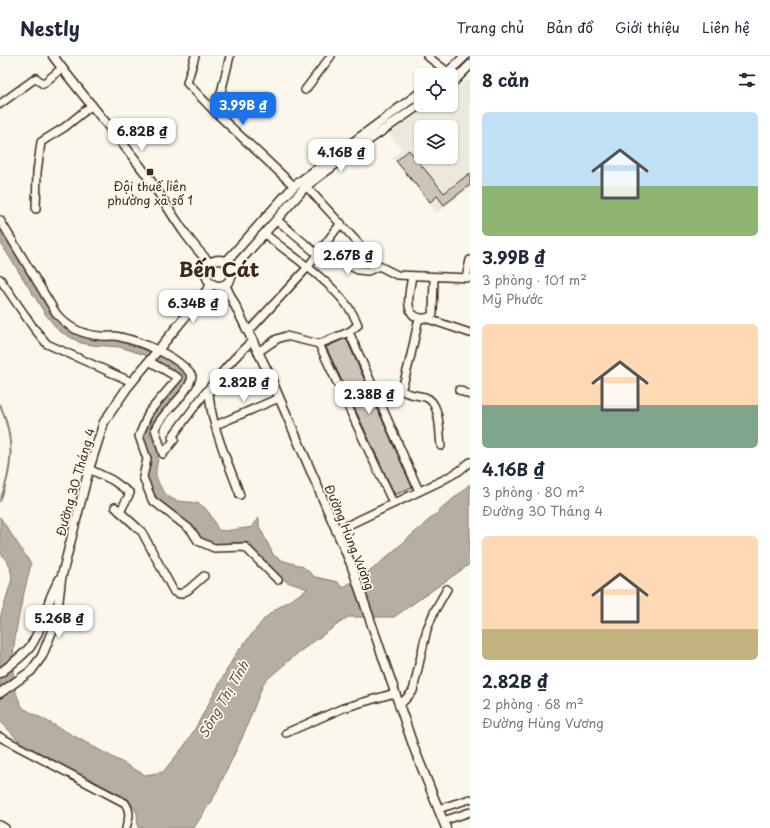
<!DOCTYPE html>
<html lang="vi">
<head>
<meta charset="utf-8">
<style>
	:root { --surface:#fff; --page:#f2f2f3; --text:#1f2937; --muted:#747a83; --line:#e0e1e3; --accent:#1a73e8 }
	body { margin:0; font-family:"Playpen Sans",sans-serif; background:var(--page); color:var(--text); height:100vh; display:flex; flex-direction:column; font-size:15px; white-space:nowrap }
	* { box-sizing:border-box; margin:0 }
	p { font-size:13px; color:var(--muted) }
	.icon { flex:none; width:22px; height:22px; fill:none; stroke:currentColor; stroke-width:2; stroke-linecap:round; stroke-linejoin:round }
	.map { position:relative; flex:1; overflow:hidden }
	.details { display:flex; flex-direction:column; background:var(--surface); width:300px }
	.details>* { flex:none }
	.fabs { position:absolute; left:414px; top:12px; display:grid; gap:8px }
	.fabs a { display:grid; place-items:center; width:44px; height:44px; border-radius:6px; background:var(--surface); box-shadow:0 1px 3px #0004; font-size:20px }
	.price { position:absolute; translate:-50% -34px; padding:0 9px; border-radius:8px; background:#fff; color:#222; font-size:13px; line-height:26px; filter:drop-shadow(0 1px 2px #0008) }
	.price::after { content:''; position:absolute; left:50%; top:24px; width:12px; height:9px; margin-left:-6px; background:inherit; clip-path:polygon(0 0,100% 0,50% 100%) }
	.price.selected { background:var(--accent); color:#fff }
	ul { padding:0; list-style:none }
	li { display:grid; align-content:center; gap:8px; height:212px; padding:0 12px }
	li span { display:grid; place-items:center; height:124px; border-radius:6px; color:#555 }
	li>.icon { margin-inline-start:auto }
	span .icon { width:72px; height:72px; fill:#fffc; stroke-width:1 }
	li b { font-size:17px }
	h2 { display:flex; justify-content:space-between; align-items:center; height:48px; padding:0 12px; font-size:17px }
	header { display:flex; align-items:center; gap:24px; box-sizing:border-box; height:56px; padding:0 20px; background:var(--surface); border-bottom:1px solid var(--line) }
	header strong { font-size:19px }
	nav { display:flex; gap:22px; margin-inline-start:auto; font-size:14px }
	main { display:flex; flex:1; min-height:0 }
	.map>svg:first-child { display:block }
</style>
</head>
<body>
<header>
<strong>Nestly</strong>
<nav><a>Trang chủ</a><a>Bản đồ</a><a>Giới thiệu</a><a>Liên hệ</a></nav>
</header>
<main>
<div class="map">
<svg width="470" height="772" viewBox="0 0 470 772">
	<rect width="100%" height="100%" fill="#fbf7ec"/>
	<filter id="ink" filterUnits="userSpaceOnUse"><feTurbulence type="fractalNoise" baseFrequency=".025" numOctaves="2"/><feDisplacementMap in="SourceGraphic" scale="8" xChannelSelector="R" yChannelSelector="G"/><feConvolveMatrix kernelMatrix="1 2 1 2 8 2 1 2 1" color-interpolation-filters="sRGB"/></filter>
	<g filter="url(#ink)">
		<path fill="#ede8dd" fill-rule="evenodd" d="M470,22v110l-33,25 -44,-55 9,-9 -13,-15 42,-29h20v-14zM421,71h30v30h-30z"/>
		<path fill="#b6aea2" stroke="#85796d" d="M0,168l67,102c35,9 99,20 121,50l-3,11 -35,40c-2,10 7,16 8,26 1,7 -3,15 -2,22 0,3 3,8 4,11 14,25 31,9 45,22 6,6 10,15 13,22l7,1 28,-4 2,-5 4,-4v8l15,30 10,5 18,5 13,11 23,5 4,6 31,-19 97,-85v80l-76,53h-46l-49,35 -35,30 -22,56 -27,57 -21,33h-56l-1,-15 -9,-14 -107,-56 -21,-22v-103l12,-39 -2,-13 -10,-14v-35l31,47c-9,39 -31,110 -8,144l122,67 18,-3 22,-27 11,-18 39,-72 30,-37 11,-9 32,-20 -21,-7 -8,-6 -20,-19 -9,-14 -6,-1 -28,3 -12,-3 -8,-7 -4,-9 -31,-21 -16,-29c4,-20 -2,-20 -4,-37 -1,-18 28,-46 39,-59l-21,-17 -14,-8 -25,-8 -28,-2 -11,-2 -22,-12 -13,-16 -46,-73z"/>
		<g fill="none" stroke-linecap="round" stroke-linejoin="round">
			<path stroke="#85796d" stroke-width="2" d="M0,349c15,33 13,63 0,96"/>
		</g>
		<g fill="#ccc4b9" stroke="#3b2a1e">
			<path d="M409,94l35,43 26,-20v12l-26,20 -7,-9 -7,6 -34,-41z"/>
			<path d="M346,282l66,149 -17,8 -69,-148z"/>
		</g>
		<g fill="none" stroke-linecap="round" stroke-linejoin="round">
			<defs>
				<g id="minor">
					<path d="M195,0l-8,27 29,30"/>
					<path d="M230,0l-14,57 78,73"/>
					<path d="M427,0l30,23"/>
					<path d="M305,34l26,-34"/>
					<path d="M0,48l36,-26 7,6 19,-16"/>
					<path d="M306,130l73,80 18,9 73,3"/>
					<path d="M36,153l1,-37 4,-30 24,-15 27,-22"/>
					<path d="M0,164l56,93c11,14 27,22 45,23 6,1 13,-1 19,1 22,5 59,19 72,39 -3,19 -29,34 -37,53l8,25 12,-15 -3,-2 3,-4c24,-32 48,-66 78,-93"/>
					<path d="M277,164l40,34"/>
					<path d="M320,195l38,19 10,1 11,-5"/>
					<path d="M412,220c-2,13 -10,40 9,42 4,1 9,-1 12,-4l1,-37"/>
					<path d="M466,222l4,-18"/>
					<path d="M0,223l33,48 14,17 85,38"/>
					<path d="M421,262l-3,4c-5,23 -9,47 -17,68 7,5 16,5 24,7 16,5 14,35 16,49"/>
					<path d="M425,262l45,15"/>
					<path d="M249,275l58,-63 34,-45"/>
					<path d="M349,276l70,159"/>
					<path d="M319,288l74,159"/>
					<path d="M258,296l19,-13 9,-3 33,8 30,-12 9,-7c-13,-36 -64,-67 -93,-91"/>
					<path d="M149,305l29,17 -29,34 -10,24 8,23 -4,18 9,23 39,30 7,11 16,7 31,-1 33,33"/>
					<path d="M209,333c0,33 20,75 31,106"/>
					<path d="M459,334l11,5"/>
					<path d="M216,369l63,-27"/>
					<path d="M89,413l23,11 18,13 -10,19"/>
					<path d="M115,451l27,25 32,60 6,2 8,-4 16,-14"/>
					<path d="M336,475l105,-50 18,-10 11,-9"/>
					<path d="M399,650l14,-15 14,-62 7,-17 13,-23"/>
					<path d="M286,677l57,-25 52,-15"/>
					<path d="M0,681l125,66c6,9 4,15 1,25"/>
					<path d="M438,753l32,-10"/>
					<path d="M443,765l27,-9"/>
					<path d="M0,769l5,3"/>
				</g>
				<g id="major">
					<path d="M53,0c30,41 64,78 93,118 21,30 38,64 64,89"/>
					<path d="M445,19l20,-19"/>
					<path d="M451,28l19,-19"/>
					<circle cx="219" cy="217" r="13"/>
					<path d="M226,206l68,-76 127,-94"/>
					<path d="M232,214l74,-84 57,-42 58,-40"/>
					<path d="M225,229l44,89 82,190 63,184 32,80"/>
					<path d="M0,617c10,-8 22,-16 30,-26 15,-21 15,-46 30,-68"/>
					<path d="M0,637l31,-22 11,-15 10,-25 6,-26 3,-26 28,-110 15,-47 23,-34 85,-104"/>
				</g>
			</defs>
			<use href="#minor" stroke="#3b2a1e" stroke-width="10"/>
			<use href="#major" stroke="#3b2a1e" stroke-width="11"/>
			<use href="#minor" stroke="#fbf7ec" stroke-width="7"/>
			<use href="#major" stroke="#fbf7ec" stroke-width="8"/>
		</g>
	</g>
	<rect fill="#3b2a1e" stroke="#fbf7ec" stroke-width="1.5" x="146" y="112" width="8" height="8" rx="2"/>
	<g text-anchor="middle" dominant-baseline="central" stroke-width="3.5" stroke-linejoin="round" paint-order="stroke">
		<g font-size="12" fill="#3b2a1e" stroke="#fbf7ec">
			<text x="150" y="130">Đội thuế liên<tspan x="150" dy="14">phường xã số 1</tspan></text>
		</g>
		<g font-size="12" fill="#3b2a1e" stroke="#fbf7ec">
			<text transform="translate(75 426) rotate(-74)">Đường 30 Tháng 4</text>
			<text transform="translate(350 481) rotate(68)">Đường Hùng Vương</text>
		</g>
		<g font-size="13" font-style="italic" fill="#605246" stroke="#fbf7ec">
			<text transform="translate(223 643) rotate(-60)">Sông Thị Tính</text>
		</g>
		<g font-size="20" font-weight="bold" fill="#3b2a1e" stroke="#fbf7ec">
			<text x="219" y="213">Bến Cát</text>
		</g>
	</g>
</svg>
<div class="fabs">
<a><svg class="icon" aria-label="locate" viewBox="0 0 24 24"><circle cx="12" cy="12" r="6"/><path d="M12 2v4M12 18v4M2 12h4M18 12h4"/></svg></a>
<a><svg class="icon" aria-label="layers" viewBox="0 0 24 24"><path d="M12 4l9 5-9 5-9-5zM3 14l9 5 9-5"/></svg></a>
</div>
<b class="price selected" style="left:243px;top:70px">3.99B ₫</b>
<b class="price" style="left:142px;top:96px">6.82B ₫</b>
<b class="price" style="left:341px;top:117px">4.16B ₫</b>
<b class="price" style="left:348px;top:220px">2.67B ₫</b>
<b class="price" style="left:193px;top:268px">6.34B ₫</b>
<b class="price" style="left:244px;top:347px">2.82B ₫</b>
<b class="price" style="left:369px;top:359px">2.38B ₫</b>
<b class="price" style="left:59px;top:583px">5.26B ₫</b>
</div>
<section class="details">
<h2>8 căn<svg class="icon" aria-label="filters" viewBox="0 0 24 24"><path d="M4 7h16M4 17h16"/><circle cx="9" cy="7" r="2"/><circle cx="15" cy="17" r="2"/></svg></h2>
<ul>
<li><span style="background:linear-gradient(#bfe0f5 60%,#8fb573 0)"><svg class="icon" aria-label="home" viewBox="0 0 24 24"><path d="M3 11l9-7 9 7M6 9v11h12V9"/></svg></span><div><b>3.99B ₫</b><p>3 phòng · 101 m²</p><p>Mỹ Phước</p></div></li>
<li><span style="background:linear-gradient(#ffd9b3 65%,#7fa58c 0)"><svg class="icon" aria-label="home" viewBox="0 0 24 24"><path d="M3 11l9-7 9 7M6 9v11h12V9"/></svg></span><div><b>4.16B ₫</b><p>3 phòng · 80 m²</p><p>Đường 30 Tháng 4</p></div></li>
<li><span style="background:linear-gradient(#ffd9b3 75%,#c2b280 0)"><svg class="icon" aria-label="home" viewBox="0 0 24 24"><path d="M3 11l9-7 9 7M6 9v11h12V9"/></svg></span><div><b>2.82B ₫</b><p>2 phòng · 68 m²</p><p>Đường Hùng Vương</p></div></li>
</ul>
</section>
</main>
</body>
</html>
